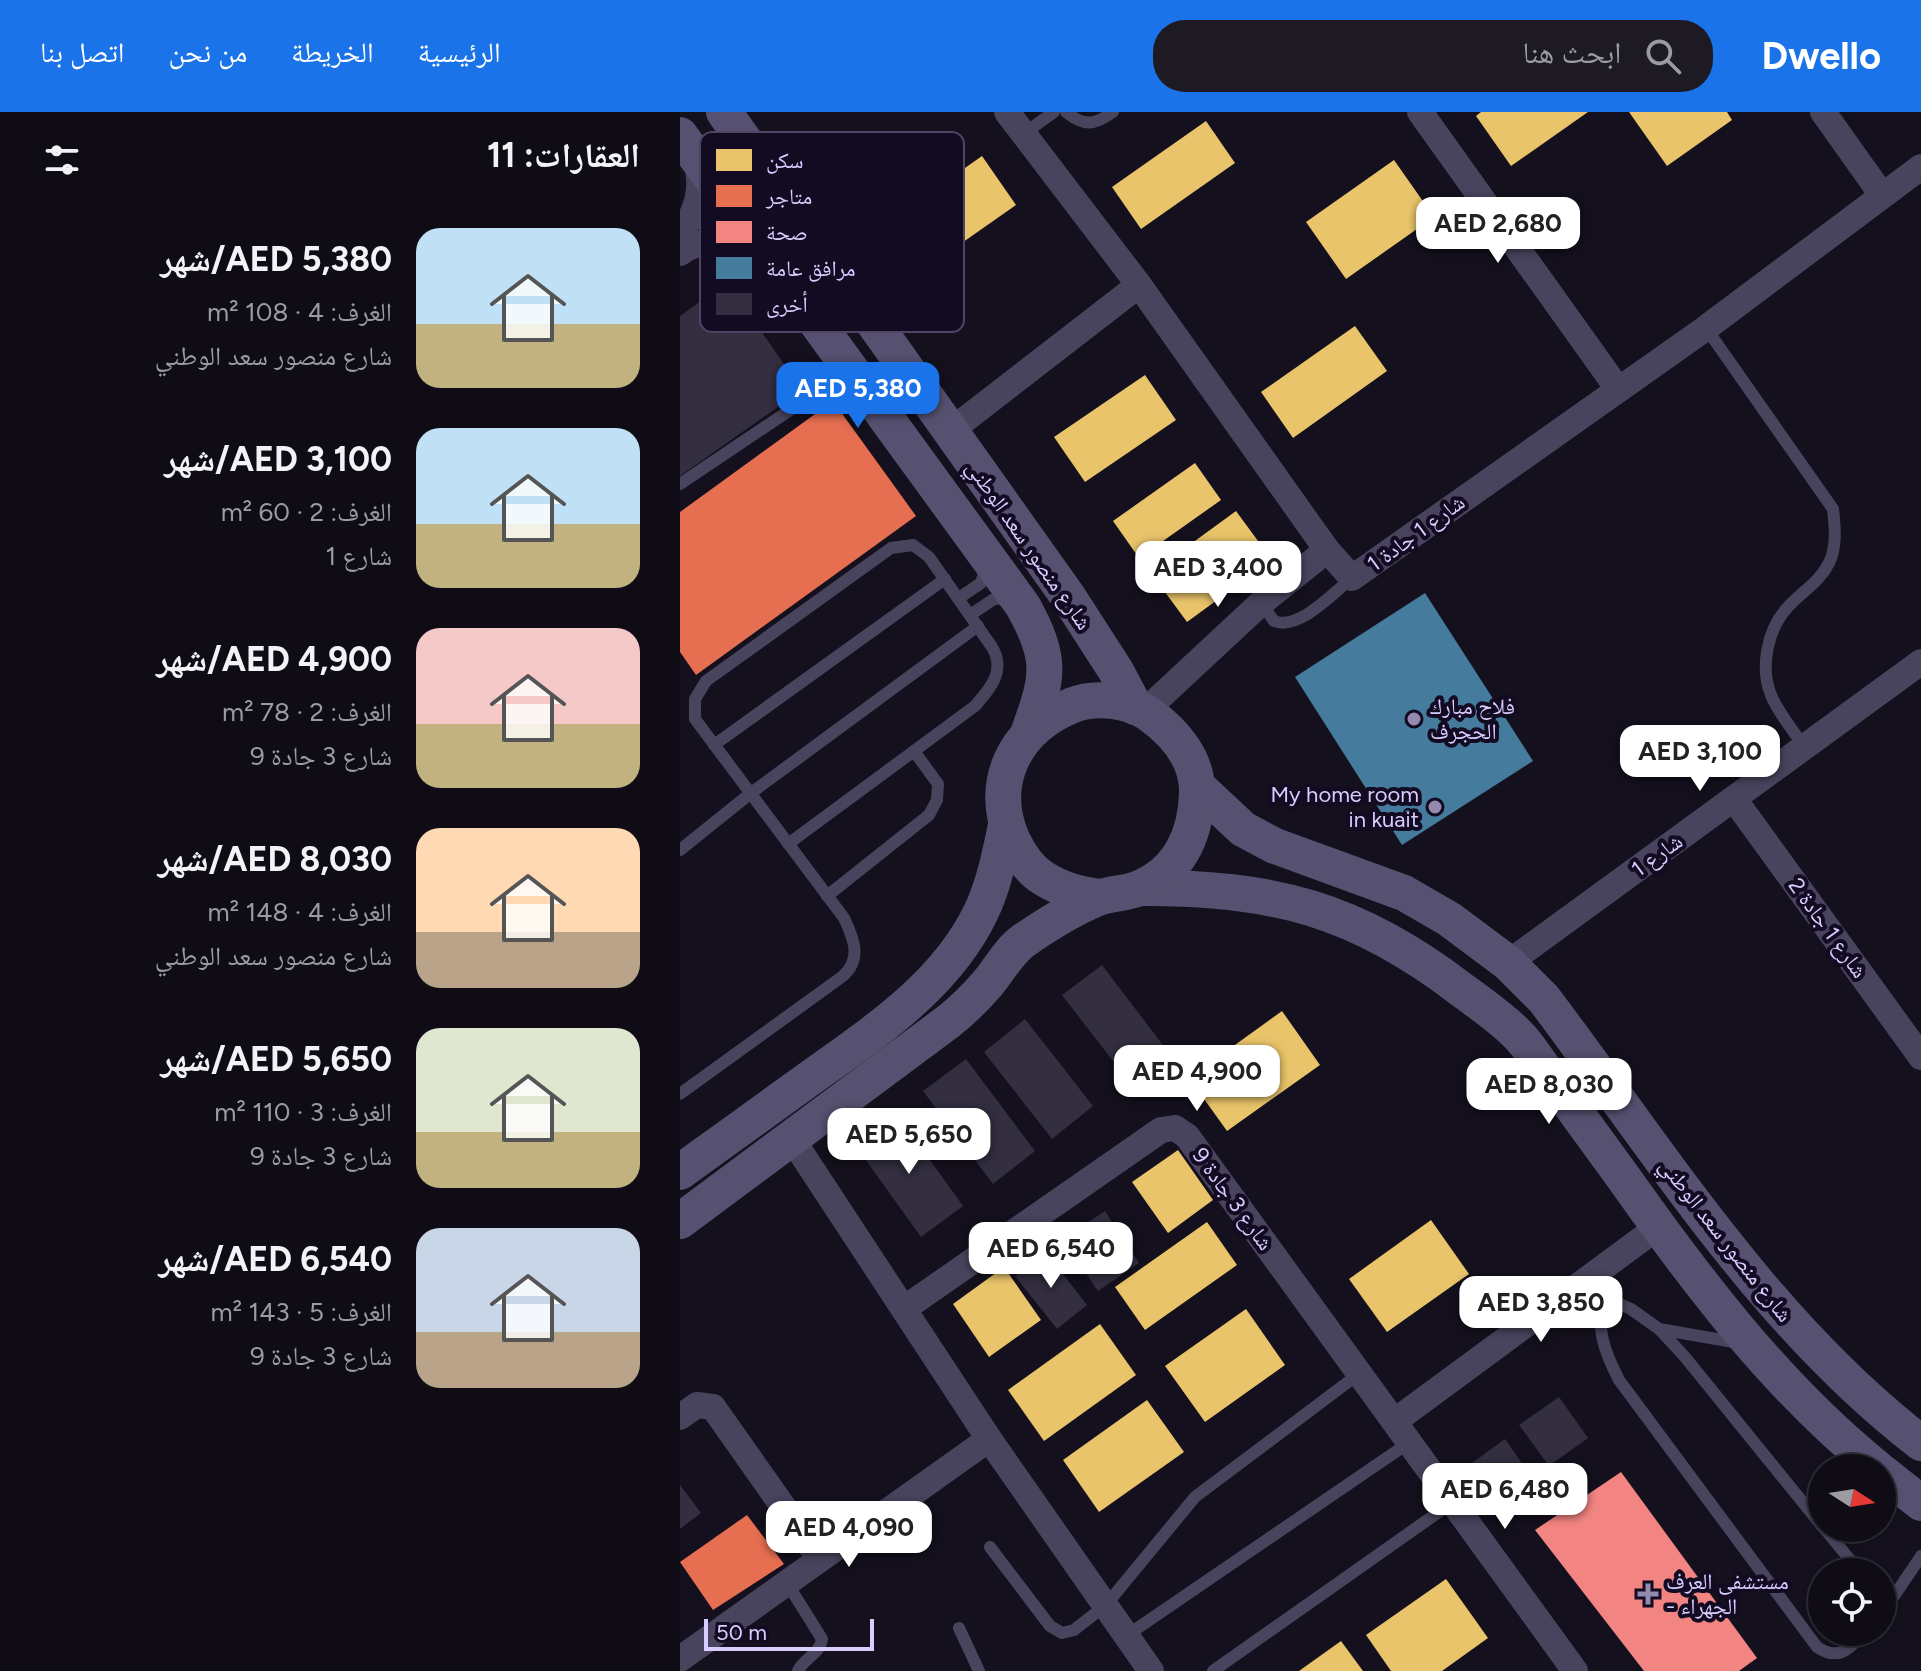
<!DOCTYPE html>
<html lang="ar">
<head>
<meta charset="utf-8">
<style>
	:root { --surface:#0f0c16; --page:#1d1a23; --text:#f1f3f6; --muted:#9b9ba1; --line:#2f2c35; --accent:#1a73e8 }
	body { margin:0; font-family:Figtree,"Noto Naskh Arabic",sans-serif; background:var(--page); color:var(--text); direction:rtl; height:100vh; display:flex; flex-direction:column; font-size:30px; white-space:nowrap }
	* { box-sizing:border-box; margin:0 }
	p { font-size:26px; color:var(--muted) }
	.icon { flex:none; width:44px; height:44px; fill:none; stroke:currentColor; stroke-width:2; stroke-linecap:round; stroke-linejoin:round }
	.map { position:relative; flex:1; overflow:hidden; direction:ltr }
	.side { display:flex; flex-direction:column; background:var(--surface); width:680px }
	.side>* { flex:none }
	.needle { width:52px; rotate:102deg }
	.fabs { position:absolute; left:1128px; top:1342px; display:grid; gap:16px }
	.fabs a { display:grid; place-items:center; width:88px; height:88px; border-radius:50%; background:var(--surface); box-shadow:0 2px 6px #0004,0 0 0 2px var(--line); font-size:40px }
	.scale { position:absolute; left:24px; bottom:20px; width:170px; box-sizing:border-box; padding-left:8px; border:4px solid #d9ccff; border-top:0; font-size:22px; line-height:28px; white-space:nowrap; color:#d9ccff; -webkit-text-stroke:6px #120b22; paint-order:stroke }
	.price { position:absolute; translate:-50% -68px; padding:0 18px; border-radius:16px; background:#fff; color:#222; font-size:26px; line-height:52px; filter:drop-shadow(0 2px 4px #0008) }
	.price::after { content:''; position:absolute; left:50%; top:48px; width:24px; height:18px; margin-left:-12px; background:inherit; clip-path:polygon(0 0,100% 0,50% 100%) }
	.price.on { background:var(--accent); color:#fff }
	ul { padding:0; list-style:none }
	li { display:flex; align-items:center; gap:24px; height:200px; padding:0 40px }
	li span { display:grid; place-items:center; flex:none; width:224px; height:160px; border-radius:24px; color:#555 }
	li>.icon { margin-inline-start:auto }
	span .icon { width:96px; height:96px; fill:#fffc; stroke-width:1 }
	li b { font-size:34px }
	h2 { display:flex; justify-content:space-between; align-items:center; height:96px; padding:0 40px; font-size:34px }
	header { display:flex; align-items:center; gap:48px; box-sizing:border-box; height:112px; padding:0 40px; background:var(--accent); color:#fff }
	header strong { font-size:38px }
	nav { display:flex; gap:44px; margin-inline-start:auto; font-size:28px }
	.search { width:560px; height:72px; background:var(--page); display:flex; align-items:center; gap:20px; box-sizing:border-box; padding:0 28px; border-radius:32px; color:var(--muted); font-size:30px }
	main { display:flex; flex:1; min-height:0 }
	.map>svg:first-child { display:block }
</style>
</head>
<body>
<header>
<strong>Dwello</strong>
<div class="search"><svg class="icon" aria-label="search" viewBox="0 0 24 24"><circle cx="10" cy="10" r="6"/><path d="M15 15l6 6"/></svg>ابحث هنا</div>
<nav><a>الرئيسية</a><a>الخريطة</a><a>من نحن</a><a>اتصل بنا</a></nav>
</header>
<main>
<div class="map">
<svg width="1241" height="1559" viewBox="0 0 1241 1559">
	<rect width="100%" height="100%" fill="#14101d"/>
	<g fill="#e9c46a">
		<path d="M801,0h107l-77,54 -35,-50z"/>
		<path d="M949,0h98l5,8 -65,46z"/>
		<path d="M526,9l29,42 -94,66 -29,-42z"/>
		<path d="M302,44l34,49 -87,61 -34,-49z"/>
		<path d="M714,48l40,57 -88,62 -40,-57z"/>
		<path d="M675,214l32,45 -94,67 -32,-46z"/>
		<path d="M465,263l31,45 -91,62 -31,-45z"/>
		<path d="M515,351l26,37 -82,58 -26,-37z"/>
		<path d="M556,399l36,49 -85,62 -36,-49z"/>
		<path d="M602,899l38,54 -93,66 -38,-53z"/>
		<path d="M498,1038l35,50 -45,33 -36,-51z"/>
		<path d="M751,1108l38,54 -82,58 -38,-53z"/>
		<path d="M527,1110l30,43 -92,65 -30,-43z"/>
		<path d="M324,1155l37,53 -52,37 -36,-53z"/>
		<path d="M566,1197l39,56 -80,57 -40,-56z"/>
		<path d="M420,1212l36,51 -92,66 -36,-51z"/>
		<path d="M467,1288l37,52 -85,60 -36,-52z"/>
		<path d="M766,1467l42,59 -46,33h-51l-25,-36z"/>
		<path d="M661,1529l22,30h-64z"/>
	</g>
	<g fill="#e76f51">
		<path d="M153,289l83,115 -220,159 -16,-23v-140z"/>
		<path d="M67,1403l37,49 -71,46 -33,-48z"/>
	</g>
	<path fill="#f28482" d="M941,1360l136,186 -18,13h-95l-109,-141z"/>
	<path fill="#457b9d" d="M745,481l108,168 -131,84 -107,-168z"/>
	<g fill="#332e40">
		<path d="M47,170l75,108 -122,86v-160z"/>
		<path d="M422,853l67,88 -39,30 -68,-88z"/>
		<path d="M345,907l68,87 -41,33 -68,-87z"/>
		<path d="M286,947l69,92 -42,33 -70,-93z"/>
		<path d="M217,1002l66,92 -42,31 -66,-92z"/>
		<path d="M425,1099l34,52 -41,28 -35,-52z"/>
		<path d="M366,1140l41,53 -30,24 -42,-53z"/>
		<path d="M879,1285l29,41 -39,28 -30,-41z"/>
		<path d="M825,1327l28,40 -40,29 -28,-40z"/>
		<path d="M0,1373l21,28 -21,16z"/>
	</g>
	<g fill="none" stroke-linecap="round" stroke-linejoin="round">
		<g stroke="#49445e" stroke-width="12">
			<path d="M386,0c18,15 29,13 47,0"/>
			<path d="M343,22l31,-22"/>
			<path d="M1026,216l127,181c2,18 4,38 -4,54 -10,20 -28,29 -42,45 -20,22 -27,60 -16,87 7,18 23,36 33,52"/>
			<path d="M0,372l137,-92 11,-15 6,-20"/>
			<path d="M279,486l22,-15 6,-18"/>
			<path d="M581,491l13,18c25,10 59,-28 78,-43"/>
			<path d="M290,503l24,-16 16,-1"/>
			<path d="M34,633l231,-166"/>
			<path d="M0,738l71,-57 227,-167"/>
			<path d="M147,784l102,-81 8,-15 1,-16 -24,-33"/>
			<path d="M0,982l163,-118c19,-17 11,-37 1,-58l-149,-199v-20l11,-18 185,-133 22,-3 16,12 63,90c14,23 -1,41 -17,59l-187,138"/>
			<path d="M917,1182l34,15 28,20 26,28 137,169"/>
			<path d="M921,1184c-3,36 2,53 18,84l198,267c22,15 33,1 48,-15"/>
			<path d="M979,1217l80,14"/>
			<path d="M1144,1416l36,44"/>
			<path d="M310,1435l60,79 12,7 12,-3 32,-25 89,-108 165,-124"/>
			<path d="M107,1471l35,56c-2,15 -18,19 -24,32"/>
			<path d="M1202,1502l39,-58"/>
			<path d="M279,1516l20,43"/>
			<path d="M446,1524l284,-194"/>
			<path d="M533,1559l240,-169"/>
		</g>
		<g stroke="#49445e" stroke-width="26">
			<path d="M327,0l132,173 188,265 25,28 354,-250 215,-161"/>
			<path d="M740,0l198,277"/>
			<path d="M1143,0l59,83"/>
			<path d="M0,120c19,-20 23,-47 16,-73"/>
			<path d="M0,141c28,-21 61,-9 90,5"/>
			<path d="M269,320l190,-147"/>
			<path d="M465,599l116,-108 66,-53"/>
			<path d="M1054,687l187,258"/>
			<path d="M828,851l413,-301"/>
			<path d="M112,1027l197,300 162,232"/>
			<path d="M225,1196l256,-178 14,-2 12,8 388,535"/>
			<path d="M0,1305l17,-12 16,2 107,152"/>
			<path d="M715,1309l263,-194"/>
			<path d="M0,1547l309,-220"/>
		</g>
		<g stroke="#575171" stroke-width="36">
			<path d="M44,0l345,486 47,73 19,36"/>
			<path d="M0,23l343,471c29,53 26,70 6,125"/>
			<path d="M517,674l46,43 32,17 129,47 45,26 59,44 36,36c117,155 221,324 377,444"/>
			<path d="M461,776c131,-1 216,21 321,102 19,14 41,29 57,46 11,11 19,26 29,38 25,34 50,69 75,103 75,106 153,209 254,291"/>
			<path d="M0,1060c44,-32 89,-64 133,-96 63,-45 133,-91 168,-164 13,-27 19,-58 25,-87"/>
			<path d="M0,1109l269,-200c15,-12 27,-24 39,-38 11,-13 21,-32 35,-42 23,-16 47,-31 73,-42 13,-6 28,-5 41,-10 42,-16 59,-54 60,-96 1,-34 -23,-61 -48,-79 -20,-14 -54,-18 -76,-9 -58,23 -86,78 -60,136 7,14 17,29 30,37 19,12 36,16 57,19"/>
			<path d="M1202,1360l39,31"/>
		</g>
	</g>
	<g fill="#948ab0" stroke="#120b22" stroke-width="3">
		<circle cx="734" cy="607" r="8"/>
		<circle cx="755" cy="695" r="8"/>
		<path d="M964 1470h8v8h8v8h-8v8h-8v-8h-8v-8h8z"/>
	</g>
	<g text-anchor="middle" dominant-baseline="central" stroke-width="8" stroke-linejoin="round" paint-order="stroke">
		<g font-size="22" fill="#d9ccff" stroke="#120b22">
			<text transform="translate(736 421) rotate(-36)">شارع 1 جادة 1</text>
			<text transform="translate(349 433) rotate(55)">شارع منصور سعد الوطني</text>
			<text transform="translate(977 743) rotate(-36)">شارع 1</text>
			<text transform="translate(1148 816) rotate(54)">شارع 1 جادة 2</text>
			<text transform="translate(553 1087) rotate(54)">شارع 3 جادة 9</text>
			<text transform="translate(1046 1128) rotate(52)">شارع منصور سعد الوطني</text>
		</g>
		<g font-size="22" fill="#d9ccff" stroke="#120b22" text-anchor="start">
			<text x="750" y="594">فلاح مبارك<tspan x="750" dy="25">الحجرف</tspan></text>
			<text x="739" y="682" text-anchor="end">My home room<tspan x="739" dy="25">in kuait</tspan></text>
			<text x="986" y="1469">مستشفى العرف<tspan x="986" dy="25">- الجهراء</tspan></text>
		</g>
	</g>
	<rect x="20" y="20" width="264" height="200" rx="12" fill="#120b22" stroke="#4e4564" stroke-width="2"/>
	<rect x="36" y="37" width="36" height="22" fill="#e9c46a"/>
	<rect x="36" y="73" width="36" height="22" fill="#e76f51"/>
	<rect x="36" y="109" width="36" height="22" fill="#f28482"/>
	<rect x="36" y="145" width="36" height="22" fill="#457b9d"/>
	<rect x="36" y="181" width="36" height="22" fill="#332e40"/>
	<g font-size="22" fill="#d9ccff">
		<text x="86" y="56">سكن</text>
		<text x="86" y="92">متاجر</text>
		<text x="86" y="128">صحة</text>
		<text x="86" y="164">مرافق عامة</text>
		<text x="86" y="200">أخرى</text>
	</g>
</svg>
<div class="fabs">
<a><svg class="needle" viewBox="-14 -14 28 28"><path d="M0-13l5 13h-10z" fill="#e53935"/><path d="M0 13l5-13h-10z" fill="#9b9ba1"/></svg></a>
<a><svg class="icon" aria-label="locate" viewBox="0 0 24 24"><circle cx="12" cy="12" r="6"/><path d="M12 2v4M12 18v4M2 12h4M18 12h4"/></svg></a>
</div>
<div class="scale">50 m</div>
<b class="price" style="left:818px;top:153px">AED 2,680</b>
<b class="price on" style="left:178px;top:318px">AED 5,380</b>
<b class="price" style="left:538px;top:497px">AED 3,400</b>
<b class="price" style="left:1020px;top:681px">AED 3,100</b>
<b class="price" style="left:517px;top:1001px">AED 4,900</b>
<b class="price" style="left:869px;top:1014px">AED 8,030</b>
<b class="price" style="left:229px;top:1064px">AED 5,650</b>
<b class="price" style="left:371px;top:1178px">AED 6,540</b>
<b class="price" style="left:861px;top:1232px">AED 3,850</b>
<b class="price" style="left:825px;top:1419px">AED 6,480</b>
<b class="price" style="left:169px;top:1457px">AED 4,090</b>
</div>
<section class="side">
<h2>العقارات: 11<svg class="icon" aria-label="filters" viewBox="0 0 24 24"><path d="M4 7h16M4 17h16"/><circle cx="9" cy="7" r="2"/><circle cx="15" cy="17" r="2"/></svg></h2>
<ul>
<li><span style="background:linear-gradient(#bfe0f5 60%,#c2b280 0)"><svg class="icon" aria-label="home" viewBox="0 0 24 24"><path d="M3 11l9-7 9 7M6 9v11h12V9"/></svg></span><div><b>AED 5,380/شهر</b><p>الغرف: 4 · 108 m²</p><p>شارع منصور سعد الوطني</p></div></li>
<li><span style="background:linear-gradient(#bfe0f5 60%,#c2b280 0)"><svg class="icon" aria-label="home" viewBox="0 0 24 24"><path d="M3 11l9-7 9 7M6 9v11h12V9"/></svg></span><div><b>AED 3,100/شهر</b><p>الغرف: 2 · 60 m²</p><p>شارع 1</p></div></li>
<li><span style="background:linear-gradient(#f6c9c9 60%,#c2b280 0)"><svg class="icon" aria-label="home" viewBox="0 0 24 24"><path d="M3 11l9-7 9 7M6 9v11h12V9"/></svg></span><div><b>AED 4,900/شهر</b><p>الغرف: 2 · 78 m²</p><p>شارع 3 جادة 9</p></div></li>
<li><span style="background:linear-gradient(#ffd9b3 65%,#b9a48a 0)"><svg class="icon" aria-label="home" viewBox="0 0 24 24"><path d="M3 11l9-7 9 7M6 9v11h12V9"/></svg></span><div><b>AED 8,030/شهر</b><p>الغرف: 4 · 148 m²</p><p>شارع منصور سعد الوطني</p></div></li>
<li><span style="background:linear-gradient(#dfe7d0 65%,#c2b280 0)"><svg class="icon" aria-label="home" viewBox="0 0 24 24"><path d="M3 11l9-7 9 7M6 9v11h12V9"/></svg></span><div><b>AED 5,650/شهر</b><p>الغرف: 3 · 110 m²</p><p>شارع 3 جادة 9</p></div></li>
<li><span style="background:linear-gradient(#c9d6e8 65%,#b9a48a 0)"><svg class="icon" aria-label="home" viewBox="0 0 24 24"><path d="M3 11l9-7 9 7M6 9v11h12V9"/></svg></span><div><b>AED 6,540/شهر</b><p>الغرف: 5 · 143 m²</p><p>شارع 3 جادة 9</p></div></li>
</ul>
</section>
</main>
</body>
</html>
